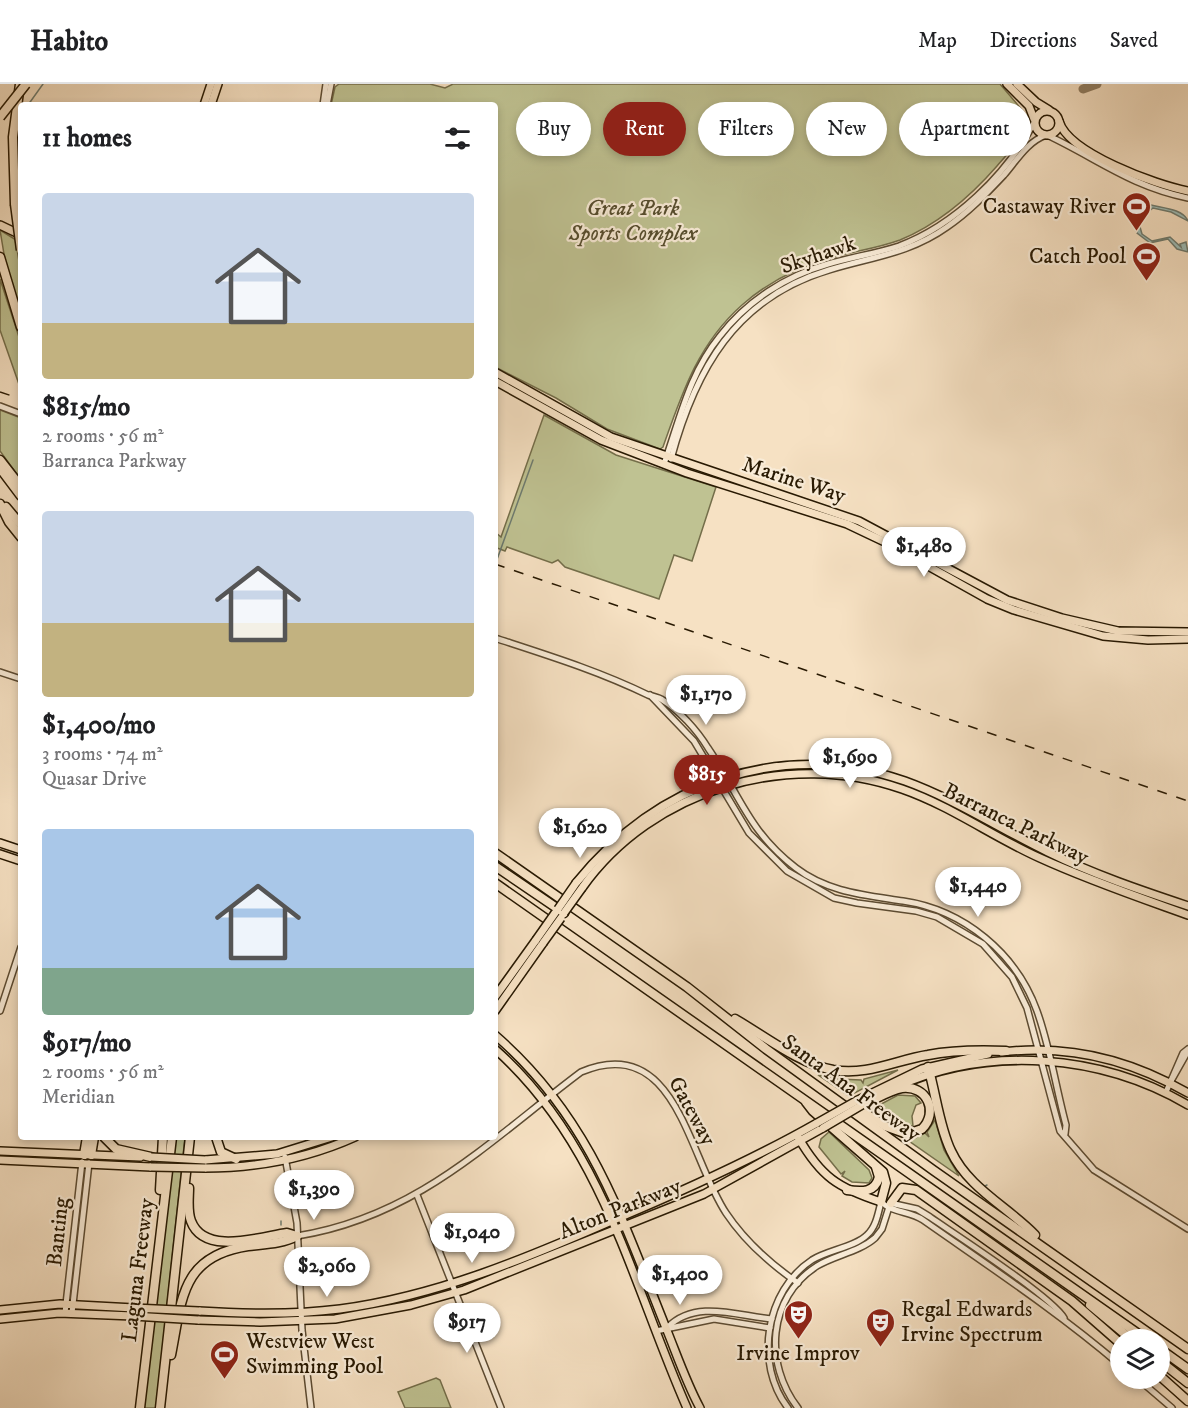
<!DOCTYPE html>
<html lang="en">
<head>
<meta charset="utf-8">
<style>
	:root { --surface:#fff; --page:#f2f2f2; --text:#202124; --muted:#757577; --line:#e0e0e0; --accent:#8f2418 }
	body { margin:0; font-family:"IM FELL DW Pica",serif; background:var(--page); color:var(--text); height:100vh; display:flex; flex-direction:column; font-size:22px; white-space:nowrap }
	* { box-sizing:border-box; margin:0 }
	p { font-size:20px; color:var(--muted) }
	.icon { flex:none; width:33px; height:33px; fill:none; stroke:currentColor; stroke-width:2; stroke-linecap:round; stroke-linejoin:round }
	.map { position:relative; flex:1; overflow:hidden }
	.side { position:absolute; left:18px; top:18px; width:480px; height:1038px; display:flex; flex-direction:column; background:var(--surface); border-radius:6px; box-shadow:0 3px 9px #0003 }
	.side>* { flex:none }
	.hud { position:absolute; left:516px; top:18px; width:570px; height:54px; display:flex; gap:12px }
	.fabs { position:absolute; left:1110px; top:1245px; display:grid; gap:12px }
	.fabs a { display:grid; place-items:center; width:60px; height:60px; border-radius:50%; background:var(--surface); box-shadow:0 3px 9px #0003; font-size:30px }
	.price { position:absolute; translate:-50% -51px; padding:0 14px; border-radius:21px; background:#fff; color:#222; font-size:20px; line-height:39px; filter:drop-shadow(0 2px 3px #0008) }
	.price::after { content:''; position:absolute; left:50%; top:36px; width:18px; height:14px; margin-left:-9px; background:inherit; clip-path:polygon(0 0,100% 0,50% 100%) }
	.price.on { background:var(--accent); color:#fff }
	ul { padding:0; list-style:none }
	li { display:grid; align-content:center; gap:12px; height:318px; padding:0 24px }
	li span { display:grid; place-items:center; height:186px; border-radius:6px; color:#555 }
	li>.icon { margin-inline-start:auto }
	span .icon { width:108px; height:108px; fill:#fffc; stroke-width:1 }
	li b { font-size:26px }
	h2 { display:flex; justify-content:space-between; align-items:center; height:72px; padding:0 24px; font-size:26px }
	.chip { padding:0 21px; border-radius:27px; background:var(--surface); box-shadow:0 3px 9px #0003; font-size:21px; line-height:54px }
	.chip.on { background:var(--accent); color:#fff }
	header { display:flex; align-items:center; gap:36px; box-sizing:border-box; height:84px; padding:0 30px; background:var(--surface); border-bottom:2px solid var(--line) }
	header strong { font-size:28px }
	nav { display:flex; gap:33px; margin-inline-start:auto; font-size:21px }
	.map>svg:first-child { display:block }
</style>
</head>
<body>
<header>
<strong>Habito</strong>
<nav><a>Map</a><a>Directions</a><a>Saved</a></nav>
</header>
<div class="map">
<svg width="1188" height="1324" viewBox="0 0 1188 1324">
	<rect width="100%" height="100%" fill="#f6e1c3"/>
	<filter id="stains"><feTurbulence type="fractalNoise" baseFrequency=".00333" numOctaves="4"/><feColorMatrix values="0 0 0 0 .2 0 0 0 0 .09 0 0 0 0 .02 0 0 0 .5 -.17"/></filter>
	<radialGradient id="worn" r=".72"><stop offset=".6" stop-color="#630" stop-opacity="0"/><stop offset="1" stop-color="#630" stop-opacity=".3"/></radialGradient>
	<g fill="#bfc292" stroke="#746e4a" stroke-width="1.5">
		<path d="M339,0h91l15,4 8,-4h547l28,33c-3,20 -18,34 -31,49 -27,31 -58,58 -97,74 -22,8 -44,11 -66,17 -34,9 -66,25 -92,48 -44,39 -60,88 -79,142l-3,2 -53,-20 -51,-31 -61,-31v-262h-164l4,-18z"/>
		<path d="M0,146l21,13 -4,6 4,25v40l-16,-54z"/>
		<path d="M0,195l21,64v47l-21,-60z"/>
		<path d="M0,326l21,8v62l-21,-29z"/>
		<path d="M544,331l72,40 100,32 -24,74 -18,-6 -15,44 -94,-32 -7,-7 -6,3 -45,-16 -2,4 -8,-3 -2,-16 6,5z"/>
		<path d="M898,986l-49,26 -31,-21 20,4 23,1 2,3 1,-4z"/>
		<path d="M898,1011l17,1 6,7 -5,2 -4,11 1,10 -19,-1 -24,-15z"/>
		<path d="M935,1036l9,30 15,26 -50,-35 16,-8 4,4 -2,-5z"/>
		<path d="M829,1048l40,38 3,8 -3,5 -17,-1 -10,-6 3,-5 -4,3 -22,-27 2,-8z"/>
		<path d="M175,1053h10l-29,271h-12z"/>
		<path d="M436,1294l4,2 11,28h-46l-7,-16z"/>
	</g>
	<path fill="#9dbdb8" stroke="#6e7b6f" stroke-width="1.5" d="M1151,121c12,3 32,4 37,16l-17,-9 -18,-4 -15,12 4,14 10,7 18,-4 11,10 -1,-3 6,-2 2,10 -11,-3 -9,-10 -18,4 -13,-10 -4,-12z"/>
	<g fill="none" stroke-linecap="round" stroke-linejoin="round">
		<g stroke="#6e7b6f" stroke-width="1.5">
			<path d="M28,21l15,-21"/>
			<path d="M495,481l38,-105"/>
			<path d="M985,1102l2,-1"/>
			<path d="M281,1137v4"/>
		</g>
		<path stroke="#8f7d62" stroke-width="9" d="M1083,5l14,-5"/>
		<defs>
			<g id="minor">
				<path d="M323,21l3,-21"/>
				<path d="M327,21l4,-21"/>
				<path d="M1047,51c51,24 83,51 141,63"/>
				<path d="M0,322l21,8"/>
				<path d="M671,375c24,-89 64,-161 158,-189 42,-13 80,-16 118,-43 22,-15 39,-33 57,-52 13,-15 23,-33 42,-40"/>
				<path d="M664,380c16,-45 25,-90 56,-128 27,-35 66,-60 108,-72 23,-7 47,-10 71,-18 56,-21 107,-71 135,-123"/>
				<path d="M495,554c52,17 104,33 153,57 4,1 9,2 13,4 18,11 36,31 47,49 32,47 40,83 88,120 31,24 69,27 107,33 61,9 113,52 134,110 13,36 19,77 29,114l-1,9"/>
				<path d="M0,588l21,7"/>
				<path d="M650,611l44,46 55,92 38,38 47,27 23,5 59,8 21,6 46,27 29,33 15,31 33,123 34,39 94,59"/>
				<path d="M0,927l21,-64"/>
				<path d="M1171,997l17,-30"/>
				<path d="M1166,1008l17,-39 5,-4"/>
				<path d="M285,1073l12,66 5,107 9,78"/>
				<path d="M417,1111l84,213"/>
				<path d="M881,1118c12,11 29,9 42,18 67,47 135,92 197,145"/>
				<path d="M890,1119l27,6 13,8c26,18 122,80 134,101"/>
				<path d="M297,1152c120,-19 192,-95 284,-164 95,-40 107,84 145,141 18,27 46,52 72,70"/>
				<path d="M65,1229l17,-151"/>
				<path d="M72,1229l17,-150"/>
				<path d="M668,1243c28,-28 70,-11 104,-8"/>
				<path d="M656,1247l58,-12 56,9"/>
				<path d="M1137,1294l35,30"/>
				<path d="M788,1324c-34,-44 -23,-117 24,-148 16,-10 43,-13 55,-25 9,-8 11,-21 14,-33"/>
				<path d="M798,1324c-34,-44 -31,-110 19,-142 18,-11 42,-14 58,-28l7,-9 7,-22"/>
			</g>
			<g id="major">
				<path d="M1007,0l22,22 5,13"/>
				<path d="M1017,0l19,18 13,8"/>
				<path d="M204,21l7,-21"/>
				<path d="M211,21l7,-21"/>
				<circle cx="1047" cy="39" r="12"/>
				<path d="M1059,37c9,32 97,64 129,70"/>
				<path d="M0,141l21,10"/>
				<path d="M495,288l116,65 248,84 148,79 55,18 56,13 70,1"/>
				<path d="M495,297l106,59 86,33 160,51 40,19 100,56 27,11 89,26 45,4 40,-1"/>
				<path d="M0,759l21,7"/>
				<path d="M0,770l21,7"/>
				<path d="M576,799c81,-100 204,-145 329,-102 50,18 95,48 143,71 45,22 92,38 140,54"/>
				<path d="M582,804c70,-99 207,-139 320,-99 49,17 91,48 138,69 48,22 98,39 148,57"/>
				<path d="M495,913l41,-57"/>
				<path d="M495,927l48,-68"/>
				<path d="M495,951c95,82 126,181 171,293 11,27 20,54 34,80"/>
				<path d="M495,965c108,96 136,232 192,359"/>
				<path d="M1002,968c66,-8 129,8 186,41"/>
				<path d="M896,1003c93,-42 205,-33 292,18"/>
				<path d="M856,1017l66,-32 66,-15"/>
				<path d="M798,1053c23,40 40,51 83,65"/>
				<path d="M0,1067l140,6"/>
				<path d="M0,1076l151,7"/>
				<path d="M205,1076l72,-6 55,-17"/>
				<path d="M205,1084c53,0 101,-9 150,-31"/>
				<path d="M0,1226l60,-6 74,4"/>
				<path d="M199,1227c47,3 94,4 141,-2 97,-13 187,-51 276,-90 69,-29 136,-59 201,-96"/>
				<path d="M0,1235l59,-6 74,3"/>
				<path d="M198,1236l62,2 75,-3 76,-14 53,-15 240,-96 119,-66"/>
			</g>
			<g id="highway">
				<path d="M15,120l-2,-67 7,-53"/>
				<path d="M0,173l21,70"/>
				<path d="M0,376l21,27"/>
				<path d="M0,384l21,28"/>
				<path d="M0,420l9,18 12,15"/>
				<path d="M6,423l15,18"/>
				<path d="M495,769l192,134 79,62 167,121 255,179"/>
				<path d="M495,782l69,47"/>
				<path d="M495,799l652,457"/>
				<path d="M735,935c31,18 63,44 98,51 34,6 63,-10 95,-15 25,-5 52,-5 78,-4"/>
				<path d="M928,983c8,27 11,59 23,84 17,37 57,56 84,84"/>
				<path d="M806,1018l7,9 70,61 3,11 -5,19"/>
				<path d="M856,1023l29,19 22,8 15,-5c17,-17 5,-44 -20,-41 -13,2 -27,12 -40,17"/>
				<path d="M104,1053l12,12 35,8"/>
				<path d="M216,1053l5,15 15,7"/>
				<path d="M84,1071l3,-18"/>
				<path d="M91,1071l3,-18"/>
				<path d="M189,1104c0,10 -2,23 2,33 13,35 69,16 96,12l10,3"/>
				<path d="M160,1106l3,-53"/>
				<path d="M847,1106c15,2 28,3 32,-13l-3,-10"/>
				<path d="M891,1119l11,-15 14,2 156,111 48,42"/>
				<path d="M1090,1221l42,35"/>
				<path d="M1160,1265l28,20"/>
				<path d="M171,1271c11,-56 10,-99 77,-109 17,-2 34,-2 49,-10"/>
				<path d="M1160,1277l28,22"/>
				<path d="M1160,1292l28,25"/>
				<path d="M140,1324l32,-271"/>
				<path d="M160,1324l30,-271"/>
			</g>
		</defs>
		<use href="#minor" stroke="#5c4b32" stroke-width="8"/>
		<use href="#major" stroke="#281902" stroke-width="10"/>
		<use href="#highway" stroke="#281902" stroke-width="11"/>
		<use href="#minor" stroke="#f9ecd8" stroke-width="5"/>
		<use href="#major" stroke="#f6e1c3" stroke-width="7"/>
		<use href="#highway" stroke="#f6e1c3" stroke-width="8"/>
		<g stroke="#281902" stroke-width="1.5" stroke-dasharray="10 10" stroke-linecap="butt">
			<path d="M0,308l21,7"/>
			<path d="M495,480l693,237"/>
		</g>
		<defs>
			<g id="major-bridge">
				<path d="M558,825l18,-26"/>
				<path d="M564,829l18,-25"/>
				<path d="M536,856l19,-27"/>
				<path d="M543,859l18,-25"/>
				<path d="M817,1039l39,-22"/>
				<path d="M823,1044l39,-23"/>
				<path d="M151,1073l54,3"/>
				<path d="M151,1083l54,1"/>
				<path d="M134,1224l65,3"/>
				<path d="M133,1232l65,4"/>
			</g>
			<g id="highway-bridge">
				<path d="M0,33l26,-33"/>
				<path d="M15,120l6,46"/>
			</g>
		</defs>
		<use href="#major-bridge" stroke="#281902" stroke-width="10" stroke-linecap="butt"/>
		<use href="#highway-bridge" stroke="#281902" stroke-width="11" stroke-linecap="butt"/>
		<use href="#major-bridge" stroke="#f6e1c3" stroke-width="7"/>
		<use href="#highway-bridge" stroke="#f6e1c3" stroke-width="8"/>
	</g>
	<defs>
		<symbol id="stadium-pin" viewBox="-11 -11 22 30"><path d="M0 17L-7.5 6A9.5 9.5 0 1 1 7.5 6Z" fill="#8f2418" stroke="#f9ecd8"/><path d="M0-5a6.5 5 0 1 0 0 10a6.5 5 0 1 0 0-10ZM-3.5-1.8h7v3.6h-7Z" fill="#fff"/></symbol>
		<symbol id="theatre-pin" viewBox="-11 -11 22 30"><path d="M0 17L-7.5 6A9.5 9.5 0 1 1 7.5 6Z" fill="#8f2418" stroke="#f9ecd8"/><path d="M-5-5.5Q0-4 5-5.5V0Q5 5 0 6Q-5 5-5 0ZM-3.3-2.5H-1v1.5H-3.3ZM1-2.5H3.3v1.5H1ZM-2.8 1Q0 5.5 2.8 1Z" fill="#fff"/></symbol>
	</defs>
	<g fill-rule="evenodd">
		<use href="#stadium-pin" x="1120" y="106" width="33" height="45"/>
		<use href="#stadium-pin" x="1130" y="156" width="33" height="45"/>
		<use href="#theatre-pin" x="782" y="1214" width="33" height="45"/>
		<use href="#theatre-pin" x="864" y="1222" width="33" height="45"/>
		<use href="#stadium-pin" x="208" y="1254" width="33" height="45"/>
	</g>
	<g text-anchor="middle" dominant-baseline="central" stroke-width="4.5" stroke-linejoin="round" paint-order="stroke">
		<g font-size="22" fill="#281902" stroke="#f9ecd8" text-anchor="end">
			<text x="1116" y="122">Castaway River</text>
			<text x="1126" y="172">Catch Pool</text>
			<text x="901" y="1225" text-anchor="start">Regal Edwards<tspan x="901" dy="25">Irvine Spectrum</tspan></text>
			<text x="246" y="1257" text-anchor="start">Westview West<tspan x="246" dy="25">Swimming Pool</tspan></text>
			<text x="798" y="1269" text-anchor="middle">Irvine Improv</text>
		</g>
		<g font-size="22" font-style="italic" fill="#554c2d" stroke="#f9ecd8">
			<text x="633" y="124">Great Park<tspan x="633" dy="25">Sports Complex</tspan></text>
		</g>
		<g font-size="22" fill="#281902" stroke="#f9ecd8">
			<text transform="translate(818 171) rotate(-19)">Skyhawk</text>
			<text transform="translate(794 396) rotate(18)">Marine Way</text>
			<text transform="translate(1016 740) rotate(26)">Barranca Parkway</text>
			<text transform="translate(851 1004) rotate(36)">Santa Ana Freeway</text>
			<text transform="translate(692 1027) rotate(61)">Gateway</text>
			<text transform="translate(620 1125) rotate(-22)">Alton Parkway</text>
			<text transform="translate(58 1148) rotate(-84)">Banting</text>
			<text transform="translate(138 1186) rotate(-83)">Laguna Freeway</text>
		</g>
	</g>
	<rect width="100%" height="100%" filter="url(#stains)"/>
	<rect width="100%" height="100%" fill="url(#worn)"/>
</svg>
<div class="fabs">
<a><svg class="icon" aria-label="layers" viewBox="0 0 24 24"><path d="M12 4l9 5-9 5-9-5zM3 14l9 5 9-5"/></svg></a>
</div>
<b class="price" style="left:924px;top:494px">$1,480</b>
<b class="price" style="left:706px;top:642px">$1,170</b>
<b class="price" style="left:850px;top:705px">$1,690</b>
<b class="price on" style="left:707px;top:722px">$815</b>
<b class="price" style="left:580px;top:775px">$1,620</b>
<b class="price" style="left:978px;top:834px">$1,440</b>
<b class="price" style="left:314px;top:1137px">$1,390</b>
<b class="price" style="left:472px;top:1180px">$1,040</b>
<b class="price" style="left:327px;top:1214px">$2,060</b>
<b class="price" style="left:680px;top:1222px">$1,400</b>
<b class="price" style="left:467px;top:1270px">$917</b>
<div class="hud">
<a class="chip">Buy</a>
<a class="chip on">Rent</a>
<a class="chip">Filters</a>
<a class="chip">New</a>
<a class="chip">Apartment</a>
</div>
<section class="side">
<h2>11 homes<svg class="icon" aria-label="filters" viewBox="0 0 24 24"><path d="M4 7h16M4 17h16"/><circle cx="9" cy="7" r="2"/><circle cx="15" cy="17" r="2"/></svg></h2>
<ul>
<li><span style="background:linear-gradient(#c9d6e8 70%,#c2b280 0)"><svg class="icon" aria-label="home" viewBox="0 0 24 24"><path d="M3 11l9-7 9 7M6 9v11h12V9"/></svg></span><div><b>$815/mo</b><p>2 rooms · 56 m²</p><p>Barranca Parkway</p></div></li>
<li><span style="background:linear-gradient(#c9d6e8 60%,#c2b280 0)"><svg class="icon" aria-label="home" viewBox="0 0 24 24"><path d="M3 11l9-7 9 7M6 9v11h12V9"/></svg></span><div><b>$1,400/mo</b><p>3 rooms · 74 m²</p><p>Quasar Drive</p></div></li>
<li><span style="background:linear-gradient(#a9c7e8 75%,#7fa58c 0)"><svg class="icon" aria-label="home" viewBox="0 0 24 24"><path d="M3 11l9-7 9 7M6 9v11h12V9"/></svg></span><div><b>$917/mo</b><p>2 rooms · 56 m²</p><p>Meridian</p></div></li>
</ul>
</section>
</div>
</body>
</html>
